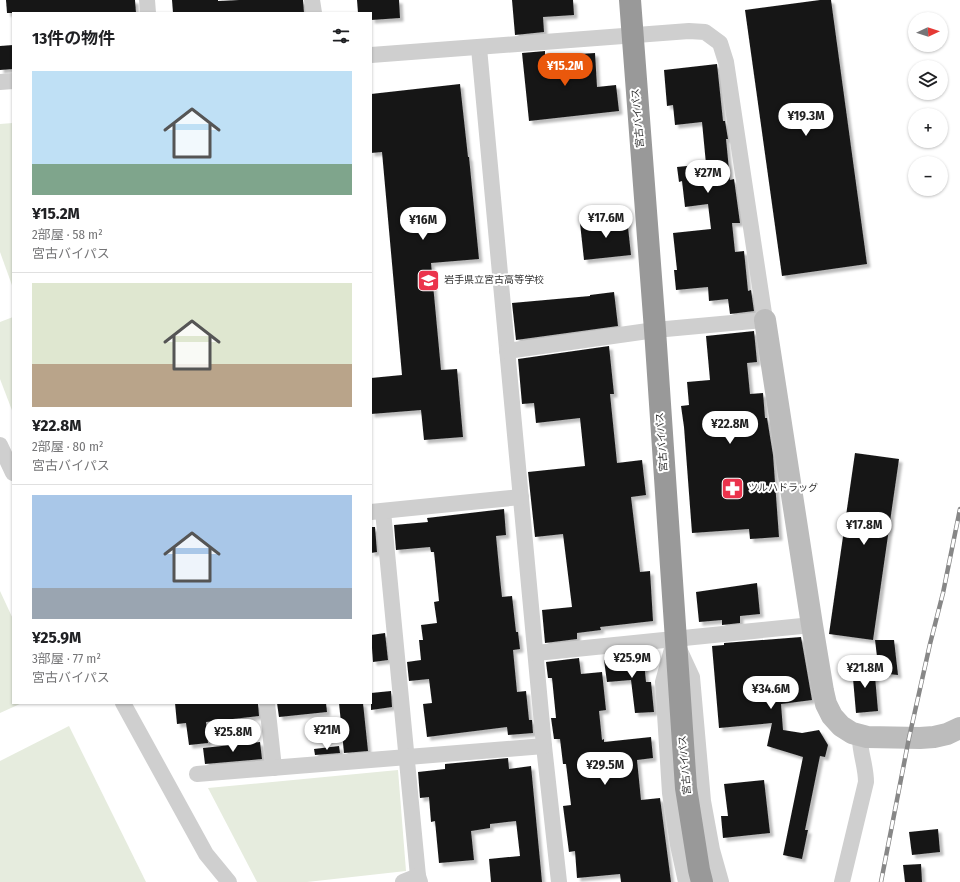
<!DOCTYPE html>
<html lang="ja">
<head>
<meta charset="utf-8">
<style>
	:root { --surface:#fff; --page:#f2f2f2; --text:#202124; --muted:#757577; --line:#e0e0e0; --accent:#ea580c }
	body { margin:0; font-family:"Fira Sans Condensed","Noto Sans JP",sans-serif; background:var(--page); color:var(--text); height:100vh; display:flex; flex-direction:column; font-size:15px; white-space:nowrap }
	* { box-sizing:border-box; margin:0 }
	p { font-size:13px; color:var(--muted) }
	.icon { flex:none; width:22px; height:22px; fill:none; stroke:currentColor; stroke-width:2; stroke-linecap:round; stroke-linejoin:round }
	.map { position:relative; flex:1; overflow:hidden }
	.sheet { position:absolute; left:12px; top:12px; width:360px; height:692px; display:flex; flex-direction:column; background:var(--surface); border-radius:0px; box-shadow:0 1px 3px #0004 }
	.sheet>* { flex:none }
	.needle { width:26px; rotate:86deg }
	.controls { position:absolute; left:908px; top:12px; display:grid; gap:8px }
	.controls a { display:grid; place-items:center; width:40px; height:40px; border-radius:50%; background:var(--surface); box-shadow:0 1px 3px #0004; font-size:20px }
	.price { position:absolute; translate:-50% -34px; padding:0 9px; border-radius:14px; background:#fff; color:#222; font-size:13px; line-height:26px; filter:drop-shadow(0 1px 2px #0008) }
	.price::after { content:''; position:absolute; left:50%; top:24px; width:12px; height:9px; margin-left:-6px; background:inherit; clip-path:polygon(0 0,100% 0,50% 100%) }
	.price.selected { background:var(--accent); color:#fff }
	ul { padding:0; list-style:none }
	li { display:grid; align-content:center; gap:8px; height:212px; padding:0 20px }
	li+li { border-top:1px solid var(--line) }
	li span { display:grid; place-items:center; height:124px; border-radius:0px; color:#555 }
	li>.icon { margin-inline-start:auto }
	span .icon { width:72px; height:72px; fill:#fffc; stroke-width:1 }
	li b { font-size:17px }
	h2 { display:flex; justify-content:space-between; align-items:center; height:48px; padding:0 20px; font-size:17px }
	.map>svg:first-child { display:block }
</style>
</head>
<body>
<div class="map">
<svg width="960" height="882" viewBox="0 0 960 882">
	<defs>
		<filter id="shadow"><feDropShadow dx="3.5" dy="3.5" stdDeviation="1" flood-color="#0004"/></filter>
	</defs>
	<rect width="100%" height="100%" fill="#fff"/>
	<g fill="#e6ecde">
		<path d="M13,123v165l-13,-36v-128z"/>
		<path d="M13,317v96l-13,-34v-57z"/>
		<path d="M0,591l13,28v84h9l-22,10z"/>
		<path d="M69,726l77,156h-146v-121z"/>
		<path d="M398,770l8,101 -99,11h-50l-49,-94z"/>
	</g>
	<g fill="#191919" filter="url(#shadow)">
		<path d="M6,0h129l1,13h-129z"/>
		<path d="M172,0h46v1l21,-1h64l1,13h-131z"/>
		<path d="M357,0h42l1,18 -29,2v-7h-13z"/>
		<path d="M512,0h61l1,15 -31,2 1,15 -29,3z"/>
		<path d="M820,0h11l36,264 -85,12 -37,-266z"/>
		<path d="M13,45v24l-13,1v-24z"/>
		<path d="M545,51v5l50,-3 2,34 19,-2 3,26 -90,10 -7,-68z"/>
		<path d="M717,64l6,57h2l3,18h-2l4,41 4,-1 6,44h-8l3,29 9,-1 4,40 3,-1 3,21 -24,3 -2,-15 -19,2 -1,-14 -32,3 -2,-20h3l-4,-37 38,-4 -3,-25 -23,3 -3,-26 -3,1 -2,-15 29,-3 -4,-42 -27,3 -2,-20 -6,1 -3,-36z"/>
		<path d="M460,84l8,73h1l10,102 -48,4 10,107 16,-1 6,68 -39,3 -3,-30 -50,4v-36l31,-3 -20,-223 -11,1v-59z"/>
		<path d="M627,218l4,37 -47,5 -4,-37z"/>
		<path d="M614,292l4,34 -102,14 -4,-37 78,-7v-1z"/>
		<path d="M754,331l3,31 -10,1 3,31 13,-1 2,25h2l6,37 6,82 -29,2 -1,-10 -57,4 -8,-106 -3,-21 8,-1 -2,-23 23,-2 -4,-44z"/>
		<path d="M609,346l5,48h-4l7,69 25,-3 4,35 -15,2 9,75 10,-1 3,50 -53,6 1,3 -24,3v6l-32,4 -3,-33 30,-3 -9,-73 -28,3 -7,-65 57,-6 -5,-48 -44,5 -2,-20 -12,1 -4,-45z"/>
		<path d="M855,453l44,6 -26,181 -44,-6z"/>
		<path d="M504,509l2,26 -10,1 4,42 2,19 10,-1 4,36h2l2,17 -7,1 4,42 9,-1 3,29h3l1,13 -25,2 -1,-8 -80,10 -4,-33 9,-1 -3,-24 -20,2 -2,-19 14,-2 -2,-20h4l-2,-15 16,-2 -3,-21 5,-1 -5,-49h-3l-1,-5 -34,3 -2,-25 34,-3 -1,-4z"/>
		<path d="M371,527h4l2,25 -6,1z"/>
		<path d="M757,583l3,31 -20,2v7l-18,2v-5l-23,2 -3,-30z"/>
		<path d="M385,633l3,27 -15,2 -2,-27z"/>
		<path d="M801,637l11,63 -31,4 2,26 19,3 17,-3 9,15 -3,12 -5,-1 -15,74h3l-6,29 -19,-4 20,-98 -36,-11 5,-23 -53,5 -7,-82 12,-1v-2z"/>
		<path d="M875,640h19l4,35 -19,-2z"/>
		<path d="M643,652l3,30h5l3,30 -19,1 -4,-33 -24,2 -3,-22 20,-2v-4z"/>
		<path d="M579,658l2,16 21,-2 4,38 -7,1 3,29 2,-1v3l47,-5 2,21 -16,2 4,40 19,-2 11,84h-50l-1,-8 -43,4 -2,-27 -6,1 -6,-46 8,-1 -5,-41h-3l-3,-25h-6l-3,-21h5l-4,-40h-4l-2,-16z"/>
		<path d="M874,665l4,46 -22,2 -4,-46z"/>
		<path d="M391,691l1,16 -21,3v-17z"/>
		<path d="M175,703h83l1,13 -53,6 2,21 -19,2 -3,-22 -9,1z"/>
		<path d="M277,703h49l1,9 -48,5z"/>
		<path d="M339,703h24l5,48 -24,2z"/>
		<path d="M260,742l2,17 -57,5 -2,-16z"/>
		<path d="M339,746l1,7 -25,2 -1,-6z"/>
		<path d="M508,758l1,11 22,-3 11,116h-51l-2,-23 31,-3 -4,-35 -26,3v4l-19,3 3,29 -35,3 -4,-42 -4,1 -2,-25 -9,1 -2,-26 27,-3v-5z"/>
		<path d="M764,780l6,53 -47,5 -2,-22h7l-4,-32z"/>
		<path d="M938,829l2,23 -28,3 -3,-23z"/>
		<path d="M921,864l1,18h-17l-2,-17z"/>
	</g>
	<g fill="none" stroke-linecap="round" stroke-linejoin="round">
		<g stroke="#cfcfcf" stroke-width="16">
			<path d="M147,0l1,13"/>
			<path d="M312,0l2,13"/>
			<path d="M479,48l65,698 15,136"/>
			<path d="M371,55l318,-24 16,1 15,11 6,19 39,258 -110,10 -148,21"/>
			<path d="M0,82l13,-1"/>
			<path d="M0,445l13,28"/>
			<path d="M383,511l35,365 2,6"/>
			<path d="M371,512l150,-15"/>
			<path d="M673,645l-10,37 7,111 8,52 8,37"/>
			<path d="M680,651l12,26 11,124 9,49 9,32"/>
			<path d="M536,653l276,-28"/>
			<path d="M123,703l83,151 23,28"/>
			<path d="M267,703l7,65"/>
			<path d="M197,774l347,-28"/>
			<path d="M403,882l15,-6"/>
			<path d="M842,882l24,-100c0,-17 -7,-31 -6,-47"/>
		</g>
		<path stroke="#bcbcbc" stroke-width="22" d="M765,320l47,305 11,66 3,13 6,12 9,10 11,7 15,4 53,1 14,-1 13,-3 13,-6"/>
		<path stroke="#999" stroke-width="22" d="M630,0l25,330 31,458 13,82 3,12"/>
		<defs>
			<path id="rail" d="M881,882l28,-144 21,-94 13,-51 17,-84"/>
		</defs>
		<use href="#rail" stroke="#878787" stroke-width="4.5"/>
		<use href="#rail" stroke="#fff" stroke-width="3" stroke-dasharray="9" stroke-linecap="butt"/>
	</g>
	<defs>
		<symbol id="school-square" viewBox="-11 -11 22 22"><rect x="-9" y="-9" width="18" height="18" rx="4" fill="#eb334c" stroke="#fff"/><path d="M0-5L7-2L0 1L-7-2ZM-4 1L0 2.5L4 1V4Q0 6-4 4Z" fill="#fff"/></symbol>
		<symbol id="pharmacy-square" viewBox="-11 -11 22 22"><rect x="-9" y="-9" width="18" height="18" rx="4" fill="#eb334c" stroke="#fff"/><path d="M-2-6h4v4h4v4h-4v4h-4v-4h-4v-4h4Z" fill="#fff"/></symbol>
	</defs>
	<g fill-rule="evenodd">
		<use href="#school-square" x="416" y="268" width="25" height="25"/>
		<use href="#pharmacy-square" x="720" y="476" width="25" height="25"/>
	</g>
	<g text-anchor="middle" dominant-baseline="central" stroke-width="4" stroke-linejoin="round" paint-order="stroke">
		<g font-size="10" fill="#323232" stroke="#fff">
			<text transform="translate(638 118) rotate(-95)">宮古バイパス</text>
			<text transform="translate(662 442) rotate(-94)">宮古バイパス</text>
			<text transform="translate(685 765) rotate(-95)">宮古バイパス</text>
		</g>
		<g font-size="10" fill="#323232" stroke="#fff" text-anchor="start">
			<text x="444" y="280">岩手県立宮古高等学校</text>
			<text x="748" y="488">ツルハドラッグ</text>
		</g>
	</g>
</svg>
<div class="controls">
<a><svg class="needle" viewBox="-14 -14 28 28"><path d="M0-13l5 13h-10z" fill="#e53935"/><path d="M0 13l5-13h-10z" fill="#757577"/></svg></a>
<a><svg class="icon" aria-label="layers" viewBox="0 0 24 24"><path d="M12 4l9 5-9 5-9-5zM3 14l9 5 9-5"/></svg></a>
<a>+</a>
<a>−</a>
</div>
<b class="price selected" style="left:565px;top:87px">¥15.2M</b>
<b class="price" style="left:806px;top:137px">¥19.3M</b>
<b class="price" style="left:708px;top:194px">¥27M</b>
<b class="price" style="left:606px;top:239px">¥17.6M</b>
<b class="price" style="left:423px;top:241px">¥16M</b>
<b class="price" style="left:730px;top:445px">¥22.8M</b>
<b class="price" style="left:864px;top:546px">¥17.8M</b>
<b class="price" style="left:632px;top:679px">¥25.9M</b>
<b class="price" style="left:865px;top:689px">¥21.8M</b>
<b class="price" style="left:771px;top:710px">¥34.6M</b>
<b class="price" style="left:327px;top:751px">¥21M</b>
<b class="price" style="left:233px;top:753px">¥25.8M</b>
<b class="price" style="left:605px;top:786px">¥29.5M</b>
<section class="sheet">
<h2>13件の物件<svg class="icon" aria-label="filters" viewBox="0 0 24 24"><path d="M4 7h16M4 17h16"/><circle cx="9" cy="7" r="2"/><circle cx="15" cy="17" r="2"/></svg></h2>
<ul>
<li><span style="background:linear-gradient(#bfe0f5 75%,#7fa58c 0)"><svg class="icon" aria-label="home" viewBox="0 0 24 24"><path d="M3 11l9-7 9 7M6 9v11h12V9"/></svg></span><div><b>¥15.2M</b><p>2部屋 · 58 m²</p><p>宮古バイパス</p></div></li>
<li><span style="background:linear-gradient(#dfe7d0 65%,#b9a48a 0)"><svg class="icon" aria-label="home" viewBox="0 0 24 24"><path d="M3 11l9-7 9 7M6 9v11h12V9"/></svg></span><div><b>¥22.8M</b><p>2部屋 · 80 m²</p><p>宮古バイパス</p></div></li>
<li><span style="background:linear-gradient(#a9c7e8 75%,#9aa5b1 0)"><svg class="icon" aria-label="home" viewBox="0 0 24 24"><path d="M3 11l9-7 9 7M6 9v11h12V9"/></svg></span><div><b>¥25.9M</b><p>3部屋 · 77 m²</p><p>宮古バイパス</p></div></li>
</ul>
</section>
</div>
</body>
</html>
